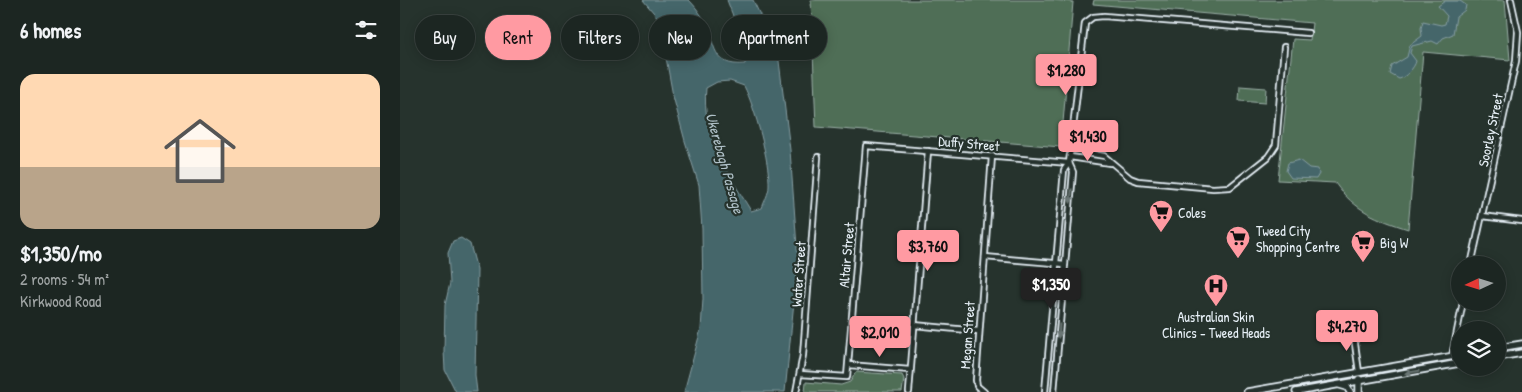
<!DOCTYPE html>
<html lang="en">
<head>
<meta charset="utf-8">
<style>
	:root { --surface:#1c2622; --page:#29322f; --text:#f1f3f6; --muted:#a0a5a5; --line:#3a4340; --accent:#ff9aa2 }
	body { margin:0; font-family:"Patrick Hand",sans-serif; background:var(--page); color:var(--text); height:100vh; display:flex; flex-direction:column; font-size:19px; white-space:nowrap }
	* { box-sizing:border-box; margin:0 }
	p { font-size:16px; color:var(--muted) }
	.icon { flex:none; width:28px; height:28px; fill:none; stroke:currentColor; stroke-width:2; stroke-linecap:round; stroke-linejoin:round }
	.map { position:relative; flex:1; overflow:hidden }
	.details { display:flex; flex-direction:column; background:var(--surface); width:400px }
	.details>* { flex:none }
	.guide { position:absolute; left:15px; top:15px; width:475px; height:45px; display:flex; gap:10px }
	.needle { width:32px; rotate:266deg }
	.controls { position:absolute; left:1051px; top:256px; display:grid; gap:10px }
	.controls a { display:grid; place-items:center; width:55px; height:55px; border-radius:50%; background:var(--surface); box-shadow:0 2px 12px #0003,0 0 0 1px var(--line); font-size:25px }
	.price { position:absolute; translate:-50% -42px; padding:0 11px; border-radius:5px; background:var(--accent); color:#111; font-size:16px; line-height:32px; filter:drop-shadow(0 1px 2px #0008) }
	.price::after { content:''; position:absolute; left:50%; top:30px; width:15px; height:11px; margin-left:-8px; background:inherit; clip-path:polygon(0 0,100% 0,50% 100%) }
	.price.active { background:#222; color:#fff }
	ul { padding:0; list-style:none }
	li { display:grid; align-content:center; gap:10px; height:265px; padding:0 20px }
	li+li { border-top:1px solid var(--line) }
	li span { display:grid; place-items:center; height:155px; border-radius:15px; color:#555 }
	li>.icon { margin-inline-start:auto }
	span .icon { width:90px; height:90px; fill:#fffc; stroke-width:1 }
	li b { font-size:21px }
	h2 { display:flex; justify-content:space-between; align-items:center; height:60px; padding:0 20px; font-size:21px }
	.pill { padding:0 18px; border-radius:22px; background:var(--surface); box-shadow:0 2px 12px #0003,0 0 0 1px var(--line); font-size:18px; line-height:45px }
	.pill.active { background:var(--accent); color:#111 }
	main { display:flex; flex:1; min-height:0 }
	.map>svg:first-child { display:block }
</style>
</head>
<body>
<main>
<section class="details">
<h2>6 homes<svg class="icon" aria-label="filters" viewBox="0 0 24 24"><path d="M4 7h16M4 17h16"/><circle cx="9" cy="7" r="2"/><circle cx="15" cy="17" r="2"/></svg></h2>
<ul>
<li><span style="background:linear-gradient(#ffd9b3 60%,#b9a48a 0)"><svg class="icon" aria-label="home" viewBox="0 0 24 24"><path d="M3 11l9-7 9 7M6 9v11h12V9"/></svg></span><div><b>$1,350/mo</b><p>2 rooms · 54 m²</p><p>Kirkwood Road</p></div></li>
</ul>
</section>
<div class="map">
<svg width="1122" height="392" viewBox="0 0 1122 392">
	<rect width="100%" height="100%" fill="#26332d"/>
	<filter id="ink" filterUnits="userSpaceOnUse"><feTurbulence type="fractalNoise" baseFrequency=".02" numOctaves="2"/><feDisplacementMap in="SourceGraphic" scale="10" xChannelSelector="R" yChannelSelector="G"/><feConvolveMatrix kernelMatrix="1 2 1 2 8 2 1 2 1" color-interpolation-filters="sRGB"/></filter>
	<g filter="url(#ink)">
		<g fill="#506e57" stroke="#9cb0a8">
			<path d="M411,0h241l21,2 -12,145 -245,-20z"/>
			<path d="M694,0h411l5,60 -87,-8 -15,177c-31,-10 -53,-18 -73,-46l-57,-3 15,-141 17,1 2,-17 -219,-19z"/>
			<path d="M840,86l26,2 -1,15 -26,-2z"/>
			<path d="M456,372l46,3 2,4 -2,13h-97l1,-10 35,3 9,-3z"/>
		</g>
		<g fill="#45666b" stroke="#869ea3" fill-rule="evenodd">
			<path d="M243,0h46c6,6 12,14 16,22 11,22 6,45 40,42l1,-14 -19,-50h26l25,53 12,97 8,111 -13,131h-101l17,-63 2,-30 -1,-70 -3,-44 -14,-44 -12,-45 -14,-77zM330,81l14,5c11,21 26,77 25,100 0,7 -5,16 -7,22l-11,3c-23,-38 -50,-76 -45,-123l11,-6z"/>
			<path d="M1045,1h15l6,4 -1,5 -9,7 -3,17 -10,4 -5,6 -6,-3 -20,5 -2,7 6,8c-1,6 -11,17 -17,18l-9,-5 2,-8 15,-9 3,-12 12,-9 -1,-8 2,-7 18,4 4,-1 2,-8 -9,-10z"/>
			<path d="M899,160l10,8 9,1 1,5 -3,5 -25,-1 -5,-7 2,-8z"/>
			<path d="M61,238l9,6 7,26 -2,105 2,17h-21l-11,-22 -1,-19 1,-46 5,-22 -2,-30 5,-12z"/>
		</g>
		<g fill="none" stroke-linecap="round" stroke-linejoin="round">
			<defs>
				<g id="street">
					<path d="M671,150l33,6 26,22 8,3 75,7 17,-1 38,-30 8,-12 8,-98"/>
					<path d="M670,157l40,6"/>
					<path d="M1082,216l40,5"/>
					<path d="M585,257l80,7"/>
					<path d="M1071,265l45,-204 2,-29 -7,-32"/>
					<circle cx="952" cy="324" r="7"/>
					<path d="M514,325l64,6"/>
					<path d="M953,330l6,42"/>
					<path d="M1052,356l11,-54"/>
					<path d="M449,365l61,5"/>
					<path d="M400,374l47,3 19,-231 203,17"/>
					<path d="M396,392l7,-37 15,-198"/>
					<path d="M509,392l19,-241"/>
					<path d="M584,392l-7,-6 -1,-6 16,-224"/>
					<path d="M645,392l19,-222 5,-7 16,-140 8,-6 11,-1 204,17"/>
					<path d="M654,392l19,-220 -4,-9"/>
				</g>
				<g id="secondary">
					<path d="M1098,348l24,-4"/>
					<path d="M1098,357l24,-4"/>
					<path d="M940,385l7,2 3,5"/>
					<path d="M847,392l213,-37"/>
					<path d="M896,392l164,-29"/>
					<path d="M959,392v-13"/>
				</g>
			</defs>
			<use href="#street" stroke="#e8f1f8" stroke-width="8"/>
			<use href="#secondary" stroke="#e8f1f8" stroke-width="9"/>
			<use href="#street" stroke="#26332d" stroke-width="4.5"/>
			<use href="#secondary" stroke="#26332d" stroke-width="5.5"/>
		</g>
		<defs><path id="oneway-solid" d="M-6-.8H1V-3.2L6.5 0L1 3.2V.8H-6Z" transform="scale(1.25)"/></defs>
		<g fill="#6a7674">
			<use href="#oneway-solid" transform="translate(671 196) rotate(95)"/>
			<use href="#oneway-solid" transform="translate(659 331) rotate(95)"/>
			<use href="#oneway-solid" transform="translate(1012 372) rotate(170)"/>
		</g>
	</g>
	<defs>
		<symbol id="supermarket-pin" viewBox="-11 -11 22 30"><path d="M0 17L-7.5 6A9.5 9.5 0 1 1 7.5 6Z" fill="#ff9aa2" stroke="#26332d"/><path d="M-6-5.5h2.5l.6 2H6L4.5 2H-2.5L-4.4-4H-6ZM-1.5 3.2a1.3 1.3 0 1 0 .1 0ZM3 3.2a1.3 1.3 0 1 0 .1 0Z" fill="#111"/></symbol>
		<symbol id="hospital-pin" viewBox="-11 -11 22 30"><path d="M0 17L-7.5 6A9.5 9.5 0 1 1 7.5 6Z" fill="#ff9aa2" stroke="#26332d"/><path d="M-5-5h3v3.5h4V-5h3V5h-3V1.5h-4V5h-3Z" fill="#111"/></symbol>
	</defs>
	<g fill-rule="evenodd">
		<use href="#supermarket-pin" x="747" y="198" width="28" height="38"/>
		<use href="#supermarket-pin" x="824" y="224" width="28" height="38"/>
		<use href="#supermarket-pin" x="949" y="228" width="28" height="38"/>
		<use href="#hospital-pin" x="802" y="272" width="28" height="38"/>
	</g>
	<g text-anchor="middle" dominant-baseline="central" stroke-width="4.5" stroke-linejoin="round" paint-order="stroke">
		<g font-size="14" fill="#e8f1f8" stroke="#26332d">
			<text transform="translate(1090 130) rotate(-78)">Soorley Street</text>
			<text transform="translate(569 143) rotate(5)">Duffy Street</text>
			<text transform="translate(446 255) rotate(-85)">Altair Street</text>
			<text transform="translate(398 274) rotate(-86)">Water Street</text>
			<text transform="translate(567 335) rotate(-86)">Megan Street</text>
		</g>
		<g font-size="14" fill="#e8f1f8" stroke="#26332d" text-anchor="start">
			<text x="778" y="212">Coles</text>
			<text x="856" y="230">Tweed City<tspan x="856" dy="16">Shopping Centre</tspan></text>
			<text x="980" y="242">Big W</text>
			<text x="816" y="316" text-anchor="middle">Australian Skin<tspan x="816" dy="16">Clinics - Tweed Heads</tspan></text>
		</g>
		<g font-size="15" font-style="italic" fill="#afc0c7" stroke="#26332d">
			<text transform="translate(325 163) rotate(74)">Ukerebagh Passage</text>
		</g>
	</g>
</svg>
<div class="controls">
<a><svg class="needle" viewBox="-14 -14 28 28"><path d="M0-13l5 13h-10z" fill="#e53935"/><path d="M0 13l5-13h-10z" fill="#a0a5a5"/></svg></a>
<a><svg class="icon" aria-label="layers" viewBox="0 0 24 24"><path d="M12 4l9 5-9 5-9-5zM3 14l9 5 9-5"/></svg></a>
</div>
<b class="price" style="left:666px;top:96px">$1,280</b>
<b class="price" style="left:688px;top:162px">$1,430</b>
<b class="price" style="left:528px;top:272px">$3,760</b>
<b class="price active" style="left:651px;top:310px">$1,350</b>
<b class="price" style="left:947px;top:352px">$4,270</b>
<b class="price" style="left:480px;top:358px">$2,010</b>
<div class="guide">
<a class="pill">Buy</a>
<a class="pill active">Rent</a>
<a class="pill">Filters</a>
<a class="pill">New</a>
<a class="pill">Apartment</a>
</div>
</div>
</main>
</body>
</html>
